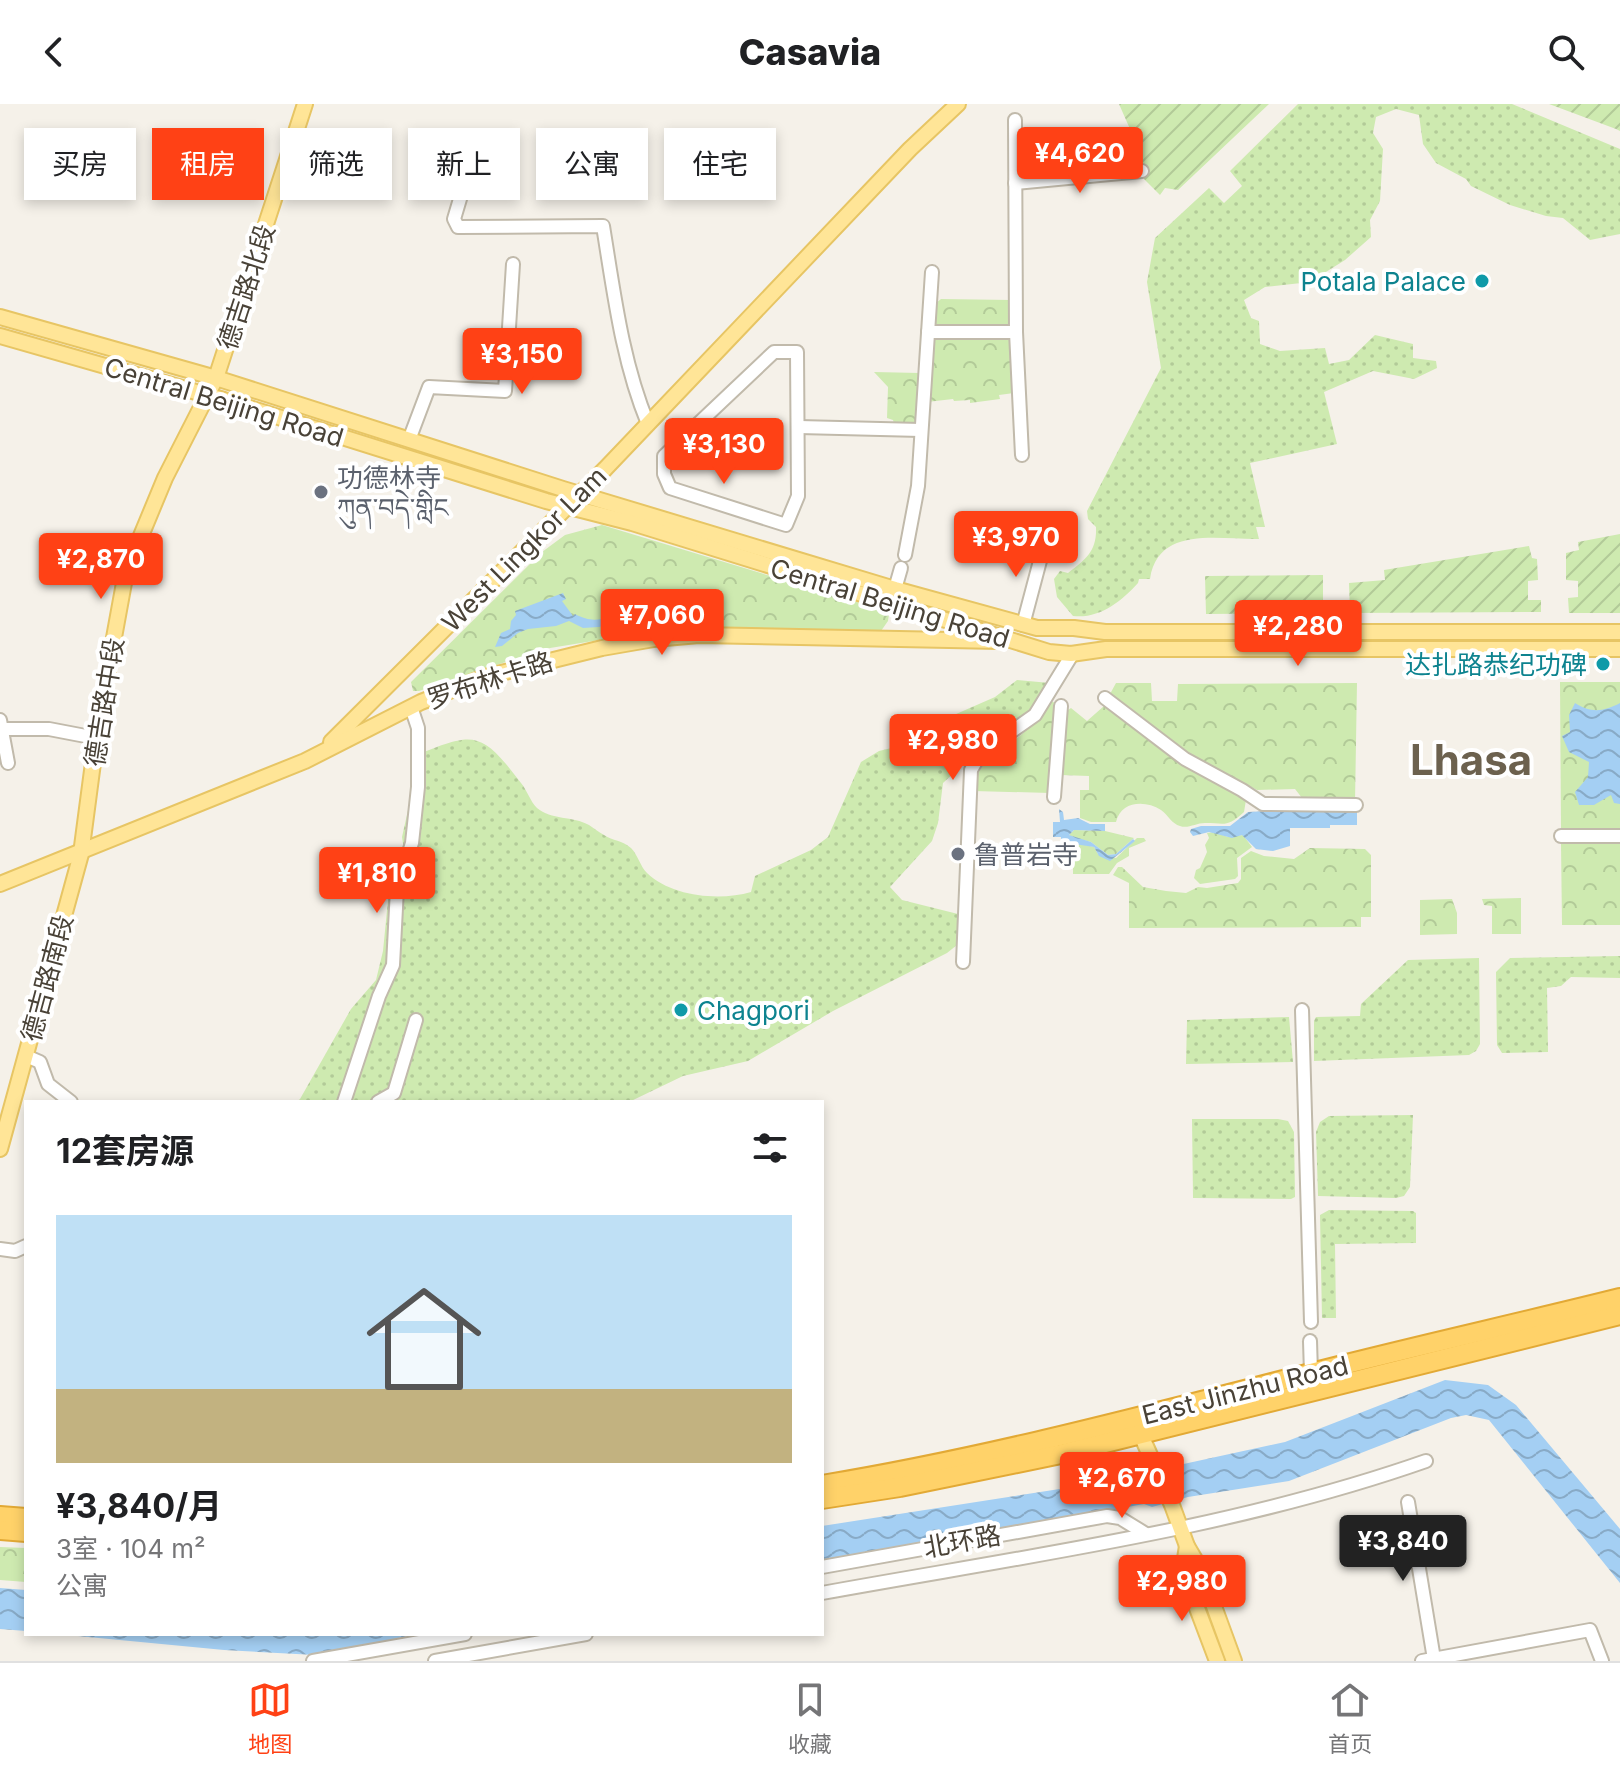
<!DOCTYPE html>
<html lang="zh">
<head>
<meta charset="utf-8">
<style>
	:root { --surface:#fff; --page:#f6f6f6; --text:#202124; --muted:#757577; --line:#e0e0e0; --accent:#ff4115 }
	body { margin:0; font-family:Inter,"Noto Sans SC","Noto Serif Tibetan",sans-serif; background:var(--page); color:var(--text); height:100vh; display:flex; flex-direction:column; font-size:30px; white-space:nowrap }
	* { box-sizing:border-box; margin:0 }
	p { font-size:26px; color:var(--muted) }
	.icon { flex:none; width:44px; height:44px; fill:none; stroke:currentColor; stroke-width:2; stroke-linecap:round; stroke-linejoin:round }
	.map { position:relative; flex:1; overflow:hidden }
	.panel { position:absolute; left:24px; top:996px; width:800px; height:536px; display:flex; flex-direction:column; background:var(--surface); border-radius:0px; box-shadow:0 4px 12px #0003 }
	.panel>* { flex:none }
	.hud { position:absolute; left:24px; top:24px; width:800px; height:72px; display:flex; gap:16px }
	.price { position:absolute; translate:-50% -68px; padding:0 18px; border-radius:8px; background:var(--accent); color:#fff; font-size:26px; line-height:52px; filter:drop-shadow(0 2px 4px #0008) }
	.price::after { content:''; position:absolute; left:50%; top:48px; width:24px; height:18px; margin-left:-12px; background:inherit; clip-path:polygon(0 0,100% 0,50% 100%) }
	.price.current { background:#222; color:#fff }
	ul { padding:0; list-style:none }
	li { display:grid; align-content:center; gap:16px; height:424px; padding:0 32px }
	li+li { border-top:2px solid var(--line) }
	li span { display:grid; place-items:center; height:248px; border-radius:0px; color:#555 }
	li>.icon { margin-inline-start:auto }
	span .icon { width:144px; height:144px; fill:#fffc; stroke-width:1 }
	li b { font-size:34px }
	h2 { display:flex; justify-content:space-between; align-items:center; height:96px; padding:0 32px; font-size:34px }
	.tag { padding:0 28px; border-radius:0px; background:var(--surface); box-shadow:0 4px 12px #0003; font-size:28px; line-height:72px }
	.tag.current { background:var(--accent); color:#fff }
	header { display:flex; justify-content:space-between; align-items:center; height:104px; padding:0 32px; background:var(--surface); font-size:36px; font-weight:800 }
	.tabs { display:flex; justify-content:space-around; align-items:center; height:112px; border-top:2px solid var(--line); background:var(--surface); font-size:22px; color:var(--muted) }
	.tabs a { display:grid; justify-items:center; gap:4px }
	.tabs .current { color:var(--accent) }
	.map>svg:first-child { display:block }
</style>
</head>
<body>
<header><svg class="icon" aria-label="back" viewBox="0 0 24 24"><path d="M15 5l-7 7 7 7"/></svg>Casavia<svg class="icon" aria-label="search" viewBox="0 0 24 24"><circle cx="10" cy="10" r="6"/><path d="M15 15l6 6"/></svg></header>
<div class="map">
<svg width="1620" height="1557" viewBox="0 0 1620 1557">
	<defs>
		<pattern id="grass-dots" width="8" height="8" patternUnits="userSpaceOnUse" patternTransform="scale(2)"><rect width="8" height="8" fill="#ceeab0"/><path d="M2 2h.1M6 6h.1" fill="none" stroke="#b2ca98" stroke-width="1.8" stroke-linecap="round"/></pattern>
		<pattern id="park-crowns" width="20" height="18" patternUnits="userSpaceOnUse" patternTransform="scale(2)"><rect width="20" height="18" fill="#ceeab0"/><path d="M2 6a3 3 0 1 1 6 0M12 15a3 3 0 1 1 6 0" fill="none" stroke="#b2ca98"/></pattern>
		<pattern id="garden-furrows" width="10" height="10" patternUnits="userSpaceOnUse" patternTransform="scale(2)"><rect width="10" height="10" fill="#ceeab0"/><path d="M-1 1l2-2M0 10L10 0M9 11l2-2" fill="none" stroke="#b2ca98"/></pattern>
		<pattern id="water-waves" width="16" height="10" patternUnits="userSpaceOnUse" patternTransform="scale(2)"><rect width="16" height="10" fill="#a4cff3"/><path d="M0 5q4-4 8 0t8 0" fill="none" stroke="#88aac6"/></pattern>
	</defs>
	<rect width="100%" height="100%" fill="#f5f1e9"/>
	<g fill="url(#grass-dots)">
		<path d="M1298,0h214l108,45v85l-30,6 -27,-22 -17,-2 -36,-11 -39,-19 -5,-7 -30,-16 -13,-19 -4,-29 -23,-6 -20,8 -3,16 10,16 -3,52 -10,19 1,17 -26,23 -35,22 -45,5 -21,13 7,18 8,3 1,23 20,7 45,-3 4,16 20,-4 26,-25 38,9v14l23,3 1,7 -23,11 -41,-8 -49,21 13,52 -87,19 15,64h-9l3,12c-40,1 -101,-14 -109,40h-11l-1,4c-17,19 -39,36 -65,33l-16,-19 -3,-18 6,-8 8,2c18,-14 29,-22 28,-46l-8,-8 -1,-8 74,-143 -14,-86 8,-44 54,-50 15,15 18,-17 -12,-15z"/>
		<path d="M1017,576l33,3 -14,22 -15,15 -50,37 -28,26 -5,40 -6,18 -42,46 12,13 56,14 -1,31 -10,8 -114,58 -85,50 -65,15 -54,26h-333l4,-3 51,-90 25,-29 7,-29 6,-61 7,-29 8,-11 -2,-13 13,-58 -1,-23c60,-24 66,-27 107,27 6,7 9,18 16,25 14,12 36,8 52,17 5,3 9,7 15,10 9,6 18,5 27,13 7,7 9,18 16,25 25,24 73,28 104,19l4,-16 56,-26 17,-13 33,-75 18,-11 46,-11 6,-15 64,-28z"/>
		<path d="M1620,852v22l-49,-1 -10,9 -14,2 1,64 -46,1 -5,-8 -1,-73 14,-14z"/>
		<path d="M1479,854l1,86 -4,7 -7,4 -155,6v-40l2,-4 44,-1 1,-12 47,-44z"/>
		<path d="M1289,913l4,45 -107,2 1,-44z"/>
		<path d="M1413,1011l-3,72 -6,9 -8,2 -78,-2 -2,-64 4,-10 9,-6z"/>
		<path d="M1192,1015h86l10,2 6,11 1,65 -4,2 -98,-1z"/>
		<path d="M1329,1106l84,1 3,2v30l-81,1 1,74h-14l-2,-103z"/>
	</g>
	<g fill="url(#park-crowns)">
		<path d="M941,195l71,1 1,23 -4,5 -73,-2v-23z"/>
		<path d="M1006,233l4,2 4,54 -15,2 1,4 -30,4v-3l-16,1 -1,-2 -26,3 7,-64z"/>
		<path d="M874,268l46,1 -4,50h-22l-1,-3 -6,-2 1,-31z"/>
		<path d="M602,421l281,85 6,4 -1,7 -7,10 -208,-3 -129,21 -125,42h-6l-2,-9 131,-130 23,-17z"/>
		<path d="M1560,578h60v147h-59z"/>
		<path d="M1116,579h35l1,18h25l1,-17 179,-1 -2,120h-49l-11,-14 -38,1 -68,-36 -79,-60z"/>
		<path d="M1051,597l6,3 -7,89 -77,-2c10,-40 19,-33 48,-56 11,-10 20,-22 30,-34z"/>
		<path d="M1104,602l79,58 59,30 4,6 -2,12c-17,16 -19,11 -39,11 -9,0 -17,6 -25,3 -8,-2 -12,-11 -19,-16 -16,-10 -40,-9 -45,12h-25l-11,-4v-28h9v-14l-28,-1 4,-63 6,-4 16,13z"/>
		<path d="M1074,726l31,1 29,7 -18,16 -8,1 -17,-13 -20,-5 -2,-2z"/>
		<path d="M1214,728l14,5 15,-2 9,12 -15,11 1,18 -3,3 -35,5 -6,-6 2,-8 4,-2 7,-16 -2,-7 4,-7 -2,-5z"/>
		<path d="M1137,734h7l2,3 -17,7v8l-12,7 -8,11h-36v-32l21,5 4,7 18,4z"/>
		<path d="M1561,740h59v81h-58z"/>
		<path d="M1310,744l55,1 6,6v62h-10v10l-232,1v-45l-16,-8 5,-8h4l21,20 23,4 20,2 12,-6 9,1 31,-5 3,-4v-21l10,-7 13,5 30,3z"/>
		<path d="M1521,794v36h-29v-28l-8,-1 -2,-6z"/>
		<path d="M1452,795l5,14v21l-37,1v-35z"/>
		<path d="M0,1443l26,1v34l-26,-2z"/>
	</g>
	<g fill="url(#garden-furrows)">
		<path d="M1119,0h150l-91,86 -13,-2 -5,7 -18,-18 -1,-23z"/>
		<path d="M1549,0h71v27l-4,-2z"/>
		<path d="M1620,430v79h-51l-1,-15 10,-1v-16l-12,-1v-27l13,-3 -1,-8z"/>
		<path d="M1529,442l3,12 5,1 1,21 -10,1v19h13v12l-191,1 -1,-30 36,-3 -1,-10z"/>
		<path d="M1323,471v38l-117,1 -1,-38z"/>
	</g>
	<g fill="url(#water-waves)">
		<path d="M563,489l3,6 -4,2 11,15 2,-2c41,23 53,-33 88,-9v3l-5,2 -9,-5 -24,14 -26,8 -16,1 -14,-7 -13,5 -28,3 -10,4 -16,13 -7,1 6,-14 9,-4 1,-8 5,-6 -1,-4z"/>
		<path d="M1575,599c16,10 28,9 45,0v101l-6,-1 -3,-8 -17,10h-15l-4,-13 13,-15 1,-15 -20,-10 -7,-16 8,-4 -1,-17z"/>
		<path d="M1331,704v4h26v13h-27v3h-40v18l-17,5 -17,-2 -14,-14 -10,3 -23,-6 -16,4 -3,-4 1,-3 10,-3h29l18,-14z"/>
		<path d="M1059,705l4,3 1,8 14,-2 12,6h15v7l-31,-1 -5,5 22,7 17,13 8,-1 17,-15 2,2 -25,20 -11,-5 -5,-9 -33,-5v-5h-8v-15h7z"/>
		<path d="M1445,1276l43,5 28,20 104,124v54l-131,-163 -23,-5 -15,3 -162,63 -101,16 -36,10 -8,-3 -322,59v-37l315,-49 42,-12 106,-23z"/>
		<path d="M0,1484l26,2v41l-26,-2z"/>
		<path d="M57,1530h361l-103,21 -91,-5z"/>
	</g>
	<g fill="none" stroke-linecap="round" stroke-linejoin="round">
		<defs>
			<g id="minor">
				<path d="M1015,16l1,212 6,123"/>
				<path d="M471,58l-17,57 4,8 145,-1c11,67 19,135 45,198"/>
				<path d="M1015,79l127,-12"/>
				<path d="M928,228h88"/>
				<path d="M774,248h23l1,144 -12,29 -116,-37 -6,-14v-18z"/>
				<path d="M799,323l122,3"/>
				<path d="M409,336l20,-53 76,4 8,-127"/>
				<path d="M905,451l13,-69 14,-214"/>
				<path d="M895,485l6,-21"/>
				<path d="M1023,521l22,-83"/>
				<path d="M1105,594l80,61 57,31 21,14 93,1"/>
				<path d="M0,616l8,43"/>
				<path d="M2,625h47l47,9"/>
				<path d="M1054,693l7,-91"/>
				<path d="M1561,732h59"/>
				<path d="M963,858l8,-192 10,-17 54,-38 38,-62"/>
				<path d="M1302,906l9,312"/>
				<path d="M26,952l14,6 8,22 23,18"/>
				<path d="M344,998l35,-106 14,-31 4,-76 15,-46 6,-56v-59l-7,-21"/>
				<path d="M378,998l16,-9 22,-73"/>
				<path d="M0,1145l15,2 11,-5"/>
				<path d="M1310,1237l1,32"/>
				<path d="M1408,1398l26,157"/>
				<path d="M822,1463l285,-51 13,2 26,16"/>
				<path d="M822,1489c203,-37 410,-64 604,-132"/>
				<path d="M313,1557l152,-27"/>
				<path d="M435,1557l151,-27"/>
				<path d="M1422,1557l168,-31 12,31"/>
			</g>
			<g id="major">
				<path d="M0,213l216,61 347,111 332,100 142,39h37l31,4h515"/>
				<path d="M0,232l224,64 322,101 86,22 417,129 22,2 35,-5h514"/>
				<path d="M331,638l274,-273 305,-320 48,-45"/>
				<path d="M0,780l305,-123 116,-59 64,-25 117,-29 52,-9 45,-4 300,6"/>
				<path d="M0,1045l81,-295 17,-129 28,-153 39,-94 51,-100 89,-274"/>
				<path d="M1137,1322l35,79 15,41 13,22 34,93"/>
				<path d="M1187,1442l-4,25 34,90"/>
			</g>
			<g id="highway">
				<path d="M822,1381c164,-27 324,-70 485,-111 104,-27 209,-50 313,-76"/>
				<path d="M822,1395l78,-12 161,-33 559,-139"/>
				<path d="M0,1412l26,2"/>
				<path d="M0,1426l26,2"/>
			</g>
		</defs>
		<use href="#minor" stroke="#c1baab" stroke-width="16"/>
		<use href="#major" stroke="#e7c564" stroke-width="18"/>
		<use href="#highway" stroke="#e2a935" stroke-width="22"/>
		<use href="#minor" stroke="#fff" stroke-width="12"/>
		<use href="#major" stroke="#ffe597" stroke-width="14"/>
		<use href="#highway" stroke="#ffd269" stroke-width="18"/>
	</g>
	<g fill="#0f9aa8" stroke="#fff" stroke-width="3">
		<circle cx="1482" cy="177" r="8"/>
		<circle cx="1603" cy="560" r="8"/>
		<circle cx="681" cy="906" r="8"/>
	</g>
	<g fill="#6b7280" stroke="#fff" stroke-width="3">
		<circle cx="321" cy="388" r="8"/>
		<circle cx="958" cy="750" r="8"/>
	</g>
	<g text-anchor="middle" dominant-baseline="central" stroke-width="8" stroke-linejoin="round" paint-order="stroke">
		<g font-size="26" fill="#0d838f" stroke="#fff" text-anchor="end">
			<text x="1466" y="177">Potala Palace</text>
			<text x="1587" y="560">达扎路恭纪功碑</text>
			<text x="697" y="906" text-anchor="start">Chagpori</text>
		</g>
		<g font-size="26" fill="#494237" stroke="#fff">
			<text transform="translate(246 183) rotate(-72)">德吉路北段</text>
			<text transform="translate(224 298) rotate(17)">Central Beijing Road</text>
			<text transform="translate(524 445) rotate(-45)">West Lingkor Lam</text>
			<text transform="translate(890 499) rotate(17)">Central Beijing Road</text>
			<text transform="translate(490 576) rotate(-18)">罗布林卡路</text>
			<text transform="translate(104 598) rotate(-81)">德吉路中段</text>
			<text transform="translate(47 874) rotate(-75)">德吉路南段</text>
			<text transform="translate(1245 1286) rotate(-14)">East Jinzhu Road</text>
			<text transform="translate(962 1437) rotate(-10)">北环路</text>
		</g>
		<g font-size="26" fill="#5b616d" stroke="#fff" text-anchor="start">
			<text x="337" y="373">功德林寺<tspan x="337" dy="30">ཀུན་བདེ་གླིང</tspan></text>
			<text x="974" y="750">鲁普岩寺</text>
		</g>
		<g font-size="42" font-weight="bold" fill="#6c614e" stroke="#fff">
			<text x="1471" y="655">Lhasa</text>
		</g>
	</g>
</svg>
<b class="price" style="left:1080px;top:91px">¥4,620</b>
<b class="price" style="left:522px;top:292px">¥3,150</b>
<b class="price" style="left:724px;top:382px">¥3,130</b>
<b class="price" style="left:1016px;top:475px">¥3,970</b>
<b class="price" style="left:101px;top:497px">¥2,870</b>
<b class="price" style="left:662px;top:553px">¥7,060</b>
<b class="price" style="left:1298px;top:564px">¥2,280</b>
<b class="price" style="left:953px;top:678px">¥2,980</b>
<b class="price" style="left:377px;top:811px">¥1,810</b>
<b class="price" style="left:1122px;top:1416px">¥2,670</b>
<b class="price current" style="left:1403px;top:1479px">¥3,840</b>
<b class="price" style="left:1182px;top:1519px">¥2,980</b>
<div class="hud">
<a class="tag">买房</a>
<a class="tag current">租房</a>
<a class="tag">筛选</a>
<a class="tag">新上</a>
<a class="tag">公寓</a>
<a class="tag">住宅</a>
</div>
<section class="panel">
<h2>12套房源<svg class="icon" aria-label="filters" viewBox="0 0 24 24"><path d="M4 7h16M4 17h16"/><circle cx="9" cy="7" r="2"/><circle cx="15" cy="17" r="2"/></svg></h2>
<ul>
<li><span style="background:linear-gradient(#bfe0f5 70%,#c2b280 0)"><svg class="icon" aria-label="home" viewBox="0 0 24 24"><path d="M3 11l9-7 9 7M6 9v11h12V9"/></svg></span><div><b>¥3,840/月</b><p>3室 · 104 m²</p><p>公寓</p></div></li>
</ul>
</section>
</div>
<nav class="tabs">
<a class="current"><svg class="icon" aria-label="map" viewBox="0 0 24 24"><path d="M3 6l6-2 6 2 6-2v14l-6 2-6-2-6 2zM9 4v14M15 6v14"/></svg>地图</a>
<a><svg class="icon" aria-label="saved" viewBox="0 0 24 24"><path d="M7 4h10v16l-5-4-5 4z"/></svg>收藏</a>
<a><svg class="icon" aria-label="home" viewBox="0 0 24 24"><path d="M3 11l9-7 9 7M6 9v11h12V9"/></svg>首页</a>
</nav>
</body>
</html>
